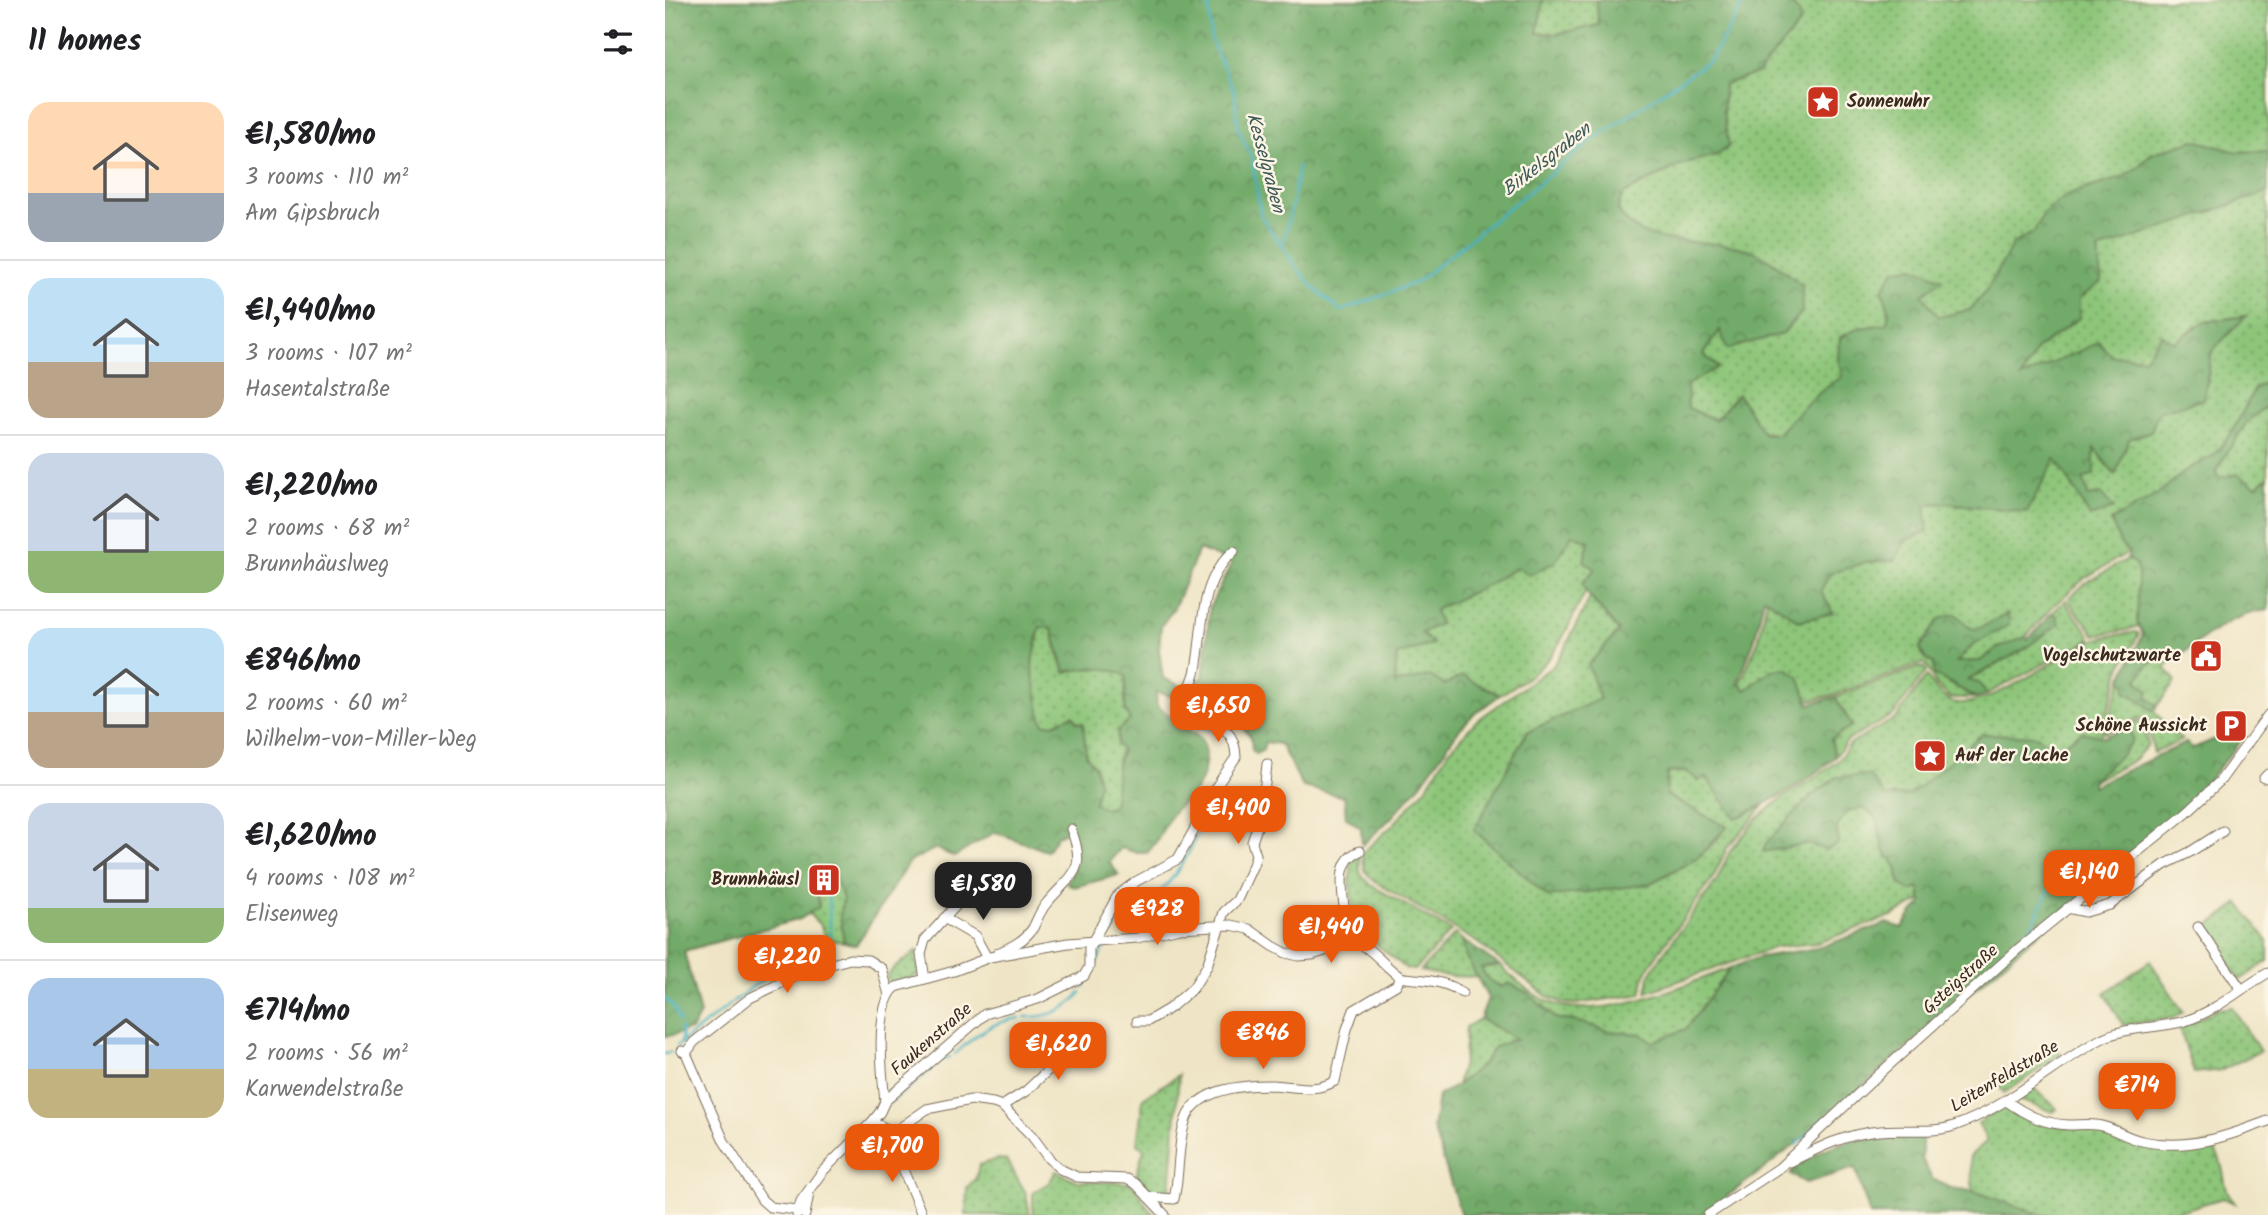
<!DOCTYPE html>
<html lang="en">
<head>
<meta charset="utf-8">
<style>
	:root { --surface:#fff; --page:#f6f6f6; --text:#202124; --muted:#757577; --line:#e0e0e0; --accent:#ea580c }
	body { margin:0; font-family:Kalam,sans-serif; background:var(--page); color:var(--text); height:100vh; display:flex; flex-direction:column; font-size:26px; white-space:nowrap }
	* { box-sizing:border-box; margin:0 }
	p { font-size:23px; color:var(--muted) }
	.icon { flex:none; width:38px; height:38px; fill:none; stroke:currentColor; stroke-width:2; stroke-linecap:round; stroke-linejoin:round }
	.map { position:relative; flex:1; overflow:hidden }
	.drawer { display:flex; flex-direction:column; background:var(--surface); width:665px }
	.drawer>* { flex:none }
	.price { position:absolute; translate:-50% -60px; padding:0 16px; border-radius:14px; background:var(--accent); color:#fff; font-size:23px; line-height:46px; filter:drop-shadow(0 2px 4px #0008) }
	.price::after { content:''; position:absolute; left:50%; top:42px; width:21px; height:16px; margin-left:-10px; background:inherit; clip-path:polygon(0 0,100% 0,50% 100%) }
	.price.selected { background:#222; color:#fff }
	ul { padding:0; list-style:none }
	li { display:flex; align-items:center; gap:21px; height:175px; padding:0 28px }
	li+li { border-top:2px solid var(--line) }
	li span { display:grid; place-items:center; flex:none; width:196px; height:140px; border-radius:21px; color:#555 }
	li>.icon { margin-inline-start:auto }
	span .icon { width:84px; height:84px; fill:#fffc; stroke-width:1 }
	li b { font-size:30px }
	h2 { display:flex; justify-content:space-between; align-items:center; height:84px; padding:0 28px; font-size:30px }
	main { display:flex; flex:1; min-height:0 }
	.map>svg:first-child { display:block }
</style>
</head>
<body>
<main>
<section class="drawer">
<h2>11 homes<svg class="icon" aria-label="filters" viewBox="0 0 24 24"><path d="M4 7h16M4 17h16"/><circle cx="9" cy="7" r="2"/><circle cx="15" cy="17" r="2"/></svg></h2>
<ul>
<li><span style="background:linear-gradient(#ffd9b3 65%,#9aa5b1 0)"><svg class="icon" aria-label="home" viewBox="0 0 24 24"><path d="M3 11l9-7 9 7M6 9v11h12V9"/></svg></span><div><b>€1,580/mo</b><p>3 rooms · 110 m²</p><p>Am Gipsbruch</p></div></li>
<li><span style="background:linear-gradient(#bfe0f5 60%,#b9a48a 0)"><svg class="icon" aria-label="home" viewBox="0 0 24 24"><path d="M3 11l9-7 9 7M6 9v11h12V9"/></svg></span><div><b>€1,440/mo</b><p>3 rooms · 107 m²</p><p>Hasentalstraße</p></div></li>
<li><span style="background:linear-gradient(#c9d6e8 70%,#8fb573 0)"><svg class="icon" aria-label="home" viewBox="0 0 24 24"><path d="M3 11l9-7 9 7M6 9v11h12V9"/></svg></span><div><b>€1,220/mo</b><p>2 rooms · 68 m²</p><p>Brunnhäuslweg</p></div></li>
<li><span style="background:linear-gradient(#bfe0f5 60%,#b9a48a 0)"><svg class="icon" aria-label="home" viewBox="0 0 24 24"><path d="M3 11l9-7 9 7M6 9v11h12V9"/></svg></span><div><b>€846/mo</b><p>2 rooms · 60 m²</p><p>Wilhelm-von-Miller-Weg</p></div></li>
<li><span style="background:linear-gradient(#c9d6e8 75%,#8fb573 0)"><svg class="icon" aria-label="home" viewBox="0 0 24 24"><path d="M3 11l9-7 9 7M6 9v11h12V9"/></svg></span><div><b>€1,620/mo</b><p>4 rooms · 108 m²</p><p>Elisenweg</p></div></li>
<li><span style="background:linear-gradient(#a9c7e8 65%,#c2b280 0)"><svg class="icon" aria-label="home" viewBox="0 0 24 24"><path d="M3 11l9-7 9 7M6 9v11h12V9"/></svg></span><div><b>€714/mo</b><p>2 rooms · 56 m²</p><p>Karwendelstraße</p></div></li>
</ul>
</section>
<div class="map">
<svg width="1603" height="1215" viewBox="0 0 1603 1215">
	<defs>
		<pattern id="green-dots" width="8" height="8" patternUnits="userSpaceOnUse" patternTransform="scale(1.75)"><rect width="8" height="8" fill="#8dc579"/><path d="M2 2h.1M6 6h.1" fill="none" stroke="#74a063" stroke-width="1.8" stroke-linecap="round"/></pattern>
		<pattern id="forest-crowns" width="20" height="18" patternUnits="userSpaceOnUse" patternTransform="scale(1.75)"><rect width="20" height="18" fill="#72aa69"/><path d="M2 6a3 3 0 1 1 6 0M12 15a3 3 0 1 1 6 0" fill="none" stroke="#5f8b56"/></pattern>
	</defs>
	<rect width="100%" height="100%" fill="#fcf5e5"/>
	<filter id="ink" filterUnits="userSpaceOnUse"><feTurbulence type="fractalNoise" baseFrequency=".0143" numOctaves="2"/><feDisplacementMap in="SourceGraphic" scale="14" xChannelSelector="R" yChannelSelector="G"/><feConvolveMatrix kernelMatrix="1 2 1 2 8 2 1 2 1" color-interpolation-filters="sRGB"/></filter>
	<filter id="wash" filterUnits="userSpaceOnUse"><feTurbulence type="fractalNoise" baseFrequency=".00686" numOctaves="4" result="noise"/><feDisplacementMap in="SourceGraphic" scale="28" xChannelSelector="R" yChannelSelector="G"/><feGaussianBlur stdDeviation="1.57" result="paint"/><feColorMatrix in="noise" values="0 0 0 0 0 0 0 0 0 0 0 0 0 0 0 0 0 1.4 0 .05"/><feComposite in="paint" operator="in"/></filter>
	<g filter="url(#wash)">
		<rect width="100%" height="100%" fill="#efe5c6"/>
		<g fill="url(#green-dots)" stroke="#64784c" stroke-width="2">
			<path d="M878,0h53l3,25 -43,9 -19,-1z"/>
			<path d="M1123,0h480v151l-31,1 -43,-12 -43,14 -13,13 -17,11 -52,16 -24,18 -11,20 -21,12 -26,46 -17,20 -31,7 -17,-22 20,-16 -60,11 7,20 -2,15 -28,3 -21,28 4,21c-25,15 -45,35 -64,57 -31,-1 -62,-13 -90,-26l-1,-23 30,-18 -14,-13 17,-24 82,-45 -30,-23 -92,-22 -25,-2 -17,-7 -13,-9 -7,-12 2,-10 5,-7 57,-29 37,-10 9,-8 -5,-34 1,-29 33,-9 42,-62z"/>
			<path d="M1603,192v189l-13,7 -24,46 -18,22 -25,13 -33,27 -44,25 18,31 -44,26 -32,28 -27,31 -30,12 -16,12 -23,1 15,-16 36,-21 -1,-11 -31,16 -9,-4 -11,-12 -36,34 4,10 9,5 35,32 9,3h-27l-14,-13 -9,-19 -4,-3 -90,32 -25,6 -9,-24 -27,-7 -26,20 -6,-6 19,-45 8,-40 32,22 33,-8 -11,-22 8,-17 37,-12 29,-2 30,-56 22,-1 80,9 28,-54 15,20 3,12 16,7 -6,-18 11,-4 -1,-28 21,27 15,-35 22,-8 7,-19 46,-13 8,-48 33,-35 -41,6 -30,20 -29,16 -34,-2 -12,-13 -78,36 16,-30 42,-31v-20l22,-16 -3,-32z"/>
			<path d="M1603,404v73l-12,9 -19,-12 -17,4 -5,-6 31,-49z"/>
			<path d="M907,535l17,6 7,28 -14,14 4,9c-13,21 -21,48 -38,67 -12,15 -31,25 -48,36l-38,-19 -17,9 -50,-2 2,-28 36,-11 -12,-11 13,-23 57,-27z"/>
			<path d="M1462,559l9,4 2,11v52l-11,4 -33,5c-6,-15 -21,-21 -25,-37l18,-16z"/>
			<path d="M925,597l29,34 -19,68 -73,33 -52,98 73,66 101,-12 47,-25 18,-16 13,-16 -61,-32 1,-22c43,-5 46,14 69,45l28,-12 -37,42 -14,30 -55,75 -13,21 -4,20 -65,10 -12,-1 -16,-6 -70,-54 -104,-62 -9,-10 -3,-18 32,-29 32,-36 22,-36 28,-31 77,-55 13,-20z"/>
			<path d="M1401,600c6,19 18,19 25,39l-104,55 -8,-11 -12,-3 56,-30 34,-34 -5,-3z"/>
			<path d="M375,627l12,2 4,19 9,24c21,-4 42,-7 61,4l-1,34 5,10 -13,42 -1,29 -3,14 -9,3 -10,-5 1,-36 -9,-12 -3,-32 -6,-1 -4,-7 -19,9h-10l-3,-6 -9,-51z"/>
			<path d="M1471,632l3,2 -17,30 -22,73 -19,-5 -25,17 -20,-13 -54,-2 -72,61 -24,2 -49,-20 -26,19 -47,55c35,-6 63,-8 83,-40l17,-3 12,10 8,32 13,17 3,17 19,2 3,14 -28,15 -77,28 -41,4 -129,45 2,-16 13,-21 55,-75 13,-29 26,-31 26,-22 31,-19 26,-19 11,-16 46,-26 31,-42c6,9 14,22 26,26 35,9 107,-48 141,-62 14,-5 28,-5 42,-8z"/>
			<path d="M1501,654l7,7 -8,7 11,13 -19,25 -11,-9 -9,-17 10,-14z"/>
			<path d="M1255,667l5,1 1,4 -33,43 -46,26 -12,16 -4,-17 21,-15 -17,-28z"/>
			<path d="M1457,678c10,17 17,22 31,33 11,9 18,21 29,29l-28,13 -7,-29 -2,-4 -6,-2 -33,15 -2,-1z"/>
			<path d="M1474,721l5,4 4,20 -15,16 -41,20 41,-43 -5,-11z"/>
			<path d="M694,855l1,18 11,12 80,46 -36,39 -8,-1 -52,-42 -5,-44 1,-22z"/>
			<path d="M167,865l11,34 -3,17 4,26 -17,-3 -7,-14 -12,-12 11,-7 -4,-34z"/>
			<path d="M1574,903l29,38v20l-28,19 -36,-51z"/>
			<path d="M790,934l7,6 4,17 12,20 -31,-1 -27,-5z"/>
			<path d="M252,951l-1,11 6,11 -31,13 -4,-10 7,-8z"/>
			<path d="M1485,961l33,51 -10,6 -50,7 -18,-32z"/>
			<path d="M834,965c15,13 30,28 48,36 48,23 136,-15 183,-33l-44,61 -33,14 -13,-9 -33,-3 -24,-8 -29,-5 -10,-12 -56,-26 -7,-12z"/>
			<path d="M1567,1007l28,44 -38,19 -28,3 -14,-44 38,-20z"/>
			<path d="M815,1019l38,20 -24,8 -11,17 -26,21 7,-26 2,-32z"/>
			<path d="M1392,1048l4,7 -57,38 -6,-8z"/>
			<path d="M514,1075l-9,116 -4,5 -11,-3 -19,-17 8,-27 -7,-5 6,-46z"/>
			<path d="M1367,1085c7,11 17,14 25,24l-4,3 -40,-14z"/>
			<path d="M1339,1106l20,12 15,6 58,5 23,7 25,11 32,2 35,-5c2,6 6,11 8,16 7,20 1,25 15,43l-12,-5 -57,17h-124l-69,-24 -3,-35 17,-15 -9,-18z"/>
			<path d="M333,1159l8,1 20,33 4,22h-64l1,-27 9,-10 3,-13z"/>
			<path d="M391,1171l21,10 53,2c12,10 13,22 25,32h-122v-23l16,-9z"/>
		</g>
		<g fill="url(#forest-crowns)" stroke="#566a44" stroke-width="2" fill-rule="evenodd">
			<path d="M0,0h878l-6,33 19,1 43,-9 -3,-25h192l11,12 2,10 -44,52 -33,10 -1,28 6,34 -10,8 -37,10 -57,29 -5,7 -2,10c25,44 91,25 135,41 18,7 34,23 49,34v27l-20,22 -55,15 -7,-19 -17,24 15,13 -31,18 1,23 27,12 23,-26 26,40h14c19,-22 39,-42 64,-57l-4,-21 2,-19 19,-9 28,-4 2,-14 -7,-20 13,-21 19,-2 29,12 -21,16 17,22 31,-7 17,-20 26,-46 21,-12 11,-20 24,-18 52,-16 17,-11 13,-13 43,-14 43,12 31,-1v41l-170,58 3,32 -22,16v20l-42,31 -16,29 78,-36 12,14 33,2 18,-24 12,8 30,-20 42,-6 -34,35 -8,48 -46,13 -7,19 -22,8 -14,36 -21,-27v27l-11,4 6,18 12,-3 13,14 -24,9c-12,-20 -21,-40 -35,-58l-28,53 -80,-9 -22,1 3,28 -23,8 -10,20 -29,2 -37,12 -8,17 12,22 -34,8 -35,-24 -9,41 -17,45 8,7 26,-20 15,-2 12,9 10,27 26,-7 17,29 -21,13 4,18c-27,24 -65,46 -99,61l-31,-41 -6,4 -14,-10 -18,2 -1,22 61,32 -31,32 -47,25 -101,13 -74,-67 53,-98 73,-33 -12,-34 31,-34 -33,-39 -4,-9 13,-14 -11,-8 5,-20 -17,-6 -17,27 -26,13 -12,-8 -26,16 -56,27 5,14 -19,9 12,11 -36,11 -2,28 35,-7 15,9 17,-9 38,19 -27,20 -15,16 -37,53 -31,35 -28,26 -1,-17 -15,-11 -2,-20 -41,-10 -23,-43 -15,-2 -2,8 -7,4 -4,-4 -1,-13 -10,-12 3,-3 -8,-5 -7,10 -9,-2 -34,-15 1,-20 16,-13 7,-71 22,-43 -33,-14 -25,59 -13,18 -2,24 4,28 23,10 -8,10 -22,-6 1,14 44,33c10,16 2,43 -10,57 -5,5 -13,9 -17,15 -11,14 -13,28 -27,42h-9l-17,-5 -12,14 10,13 -45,12 -7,-4 10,-23 -6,-31 -14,7 -10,15 -52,-19 -41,25 -18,-9 -27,14 -53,83 -12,-3 -4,-26 3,-17 -12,-34 -16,7 4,35 -19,12 -116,32 16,63 -9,16 -26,7zM375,627l12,2 13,43c21,-4 42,-7 61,4l-1,34 5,10 -12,10 -1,14 5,7c-8,17 -5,36 -9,54l-9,3 -10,-5 5,-20 -4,-16 -9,-12 -3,-32 -6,-1 -4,-7 -19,9h-10l-3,-6 -9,-51z"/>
			<path d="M1603,381v23l-22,19 -31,49 5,6 17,-4 19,12 12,-9v133c-38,4 -66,29 -95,51l-8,-7 -18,12 -10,14 12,11 -2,6 10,9 -4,5 -21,-16 -6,-2v-8l-4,-7 21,-44 -6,-12 1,-48 -2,-10 -9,-5 2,-7 -8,-7 -10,-24 44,-25 33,-27 25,-13 18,-22 24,-46z"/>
			<path d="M1387,613l5,3 2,8 -36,26 -55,30 11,3 8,11 -10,4 -43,-23 -1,-12 -8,-5 -5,-10 19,-29 17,-5 11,12 9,4 32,-16 1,11 -37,21 -15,16 23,-1 16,-12 30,-12 2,3z"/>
			<path d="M1463,727l5,11c-8,19 -28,28 -41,43v5l94,-43 7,5c13,-4 38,-18 50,-16v6l-48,59 -386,336 -49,39 -59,43h-240l-28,-87 5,-32 19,-11 26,-21 11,-17 23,-8 -37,-20 8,-21 -22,-41 -4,-17 37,25 -18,3 7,12 13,7 8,-4 20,11 26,24 28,5 24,8 33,3 13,8 33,-13 44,-61 30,-11 58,-9 69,-25 15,5 9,-14 11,-10 -3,-17 -7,4 -12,-7 -3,-17 -13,-16 -8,-33 -12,-10 -17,3 -10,16 1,17 -11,6 -21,-6 -43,8 3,-9 45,-47 26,-19 32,-2 17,22 24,-2 72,-61 54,2 20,13 26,-17 22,5z"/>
			<path d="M1244,1134l13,1v24l10,20 19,9 22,3 69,24h-172l-15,-47 -49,15 -16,-9c32,-34 75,-37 119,-40z"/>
		</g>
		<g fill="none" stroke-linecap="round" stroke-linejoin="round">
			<g stroke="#45b1c2" stroke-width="2.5">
				<path d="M544,0l2,40 24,53 3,35 14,31 9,57 38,55 16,18 26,22 76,-29 173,-140 120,-82 28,-47 5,-13"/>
				<path d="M617,248l12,-52 4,-30"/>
				<path d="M519,691l-6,7c7,30 15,27 43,34"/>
				<path d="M447,934c12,-31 22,-21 43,-38 23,-18 46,-62 52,-89"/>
				<path d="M1359,940l27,-53"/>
				<path d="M419,987l21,-41"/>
				<path d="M0,999l8,7 7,15"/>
				<path d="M360,1017c21,1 44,-7 56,-25"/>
				<path d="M16,1028l1,16"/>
				<path d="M12,1046l78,-61 27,-16 50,-16 -4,-61"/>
				<path d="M0,1054l6,-2"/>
				<path d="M290,1054c22,-20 35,-32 65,-36"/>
				<path d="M270,1065l5,-5 9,-3"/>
				<path d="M224,1103l42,-33"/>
				<path d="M1131,1145l29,-26"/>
			</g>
		</g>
	</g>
	<g filter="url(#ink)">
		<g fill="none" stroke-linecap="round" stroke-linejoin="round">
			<defs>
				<g id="street">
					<path d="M1599,778l4,-4"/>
					<path d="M1402,908l19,4 24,-7 54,-40 26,-13 33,-21"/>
					<path d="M279,918l31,18 12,22"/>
					<path d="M1533,927l43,62"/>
					<path d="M681,940c21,0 37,26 53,36 4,3 11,2 16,3 16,1 34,4 47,14"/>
					<path d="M333,953c15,-7 26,-12 35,-25 4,-8 7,-17 13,-24 25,-30 42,-31 25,-75"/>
					<path d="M260,979l-4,-25 4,-14 64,-71"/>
					<path d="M472,1021h11l22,-13 23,-20 14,-22 17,-54 13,-12 16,-35 3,-10 -4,-13 10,-30 5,-48"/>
					<path d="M17,1051l4,2 38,88 38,59 8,7 27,3"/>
					<path d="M21,1053l8,-11 56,-44 56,-27 44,-12 18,1 14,9 7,26"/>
					<path d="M1340,1100c21,15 39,24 64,25 9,0 19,-1 27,0 17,2 30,13 46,16 45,10 84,-4 126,-20"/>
					<path d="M220,1101c-3,-26 -11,-96 11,-114l58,-16 36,-14 78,-14 69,-5 42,-10 52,-3 18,4 24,17 13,7 13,3 13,-1 13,-4 21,-11c-1,-8 -1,-15 -1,-23 -1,-21 -12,-56 15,-66"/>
					<path d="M337,1106l24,-15 36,-34 35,-27"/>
					<path d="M207,1122l22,10 5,6 5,34 18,43"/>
					<path d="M229,1132l33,-23 44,-9 22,3 9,3 30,30 17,23 11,10 17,8 50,2 9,5 29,31"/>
					<path d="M1125,1162c28,-14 58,-29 90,-31 25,-3 50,3 74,-5 53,-18 98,-61 147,-87 26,-13 57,-10 84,-18 30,-9 56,-33 83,-48"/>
					<path d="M483,1197l26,2c6,-26 3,-55 12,-80 12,-31 57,-34 86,-34 23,1 43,8 63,-4l12,-52 7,-19 42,-25 4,-7"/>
					<path d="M132,1215l4,-14 21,-29 50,-50 8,-10 5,-11 100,-87 53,-15 46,-23 5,-9v-19l29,-53 17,-13 43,-23 21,-38 1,-10 36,-54c-1,-34 -25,-32 -50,-47 -3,-18 7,-24 10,-41 8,-41 2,-88 38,-118"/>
					<path d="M140,1215l4,-22"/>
					<path d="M1043,1215l71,-47 98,-92 141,-127 169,-137 33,-31 48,-66"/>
				</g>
			</defs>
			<use href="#street" stroke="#7a6b59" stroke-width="11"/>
			<use href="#street" stroke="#fff" stroke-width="9"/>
		</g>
	</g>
	<defs>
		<symbol id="sight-square" viewBox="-11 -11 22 22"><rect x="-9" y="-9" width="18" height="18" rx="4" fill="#c8321e" stroke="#fcf5e5"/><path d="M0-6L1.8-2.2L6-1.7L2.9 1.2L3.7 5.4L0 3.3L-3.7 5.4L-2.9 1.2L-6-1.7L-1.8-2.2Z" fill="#fff"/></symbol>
		<symbol id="civic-square" viewBox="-11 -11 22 22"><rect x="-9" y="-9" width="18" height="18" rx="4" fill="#c8321e" stroke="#fcf5e5"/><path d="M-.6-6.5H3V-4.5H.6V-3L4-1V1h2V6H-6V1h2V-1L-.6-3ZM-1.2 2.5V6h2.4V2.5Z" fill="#fff"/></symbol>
		<symbol id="parking-square" viewBox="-11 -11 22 22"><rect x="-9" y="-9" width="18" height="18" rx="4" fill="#c8321e" stroke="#fcf5e5"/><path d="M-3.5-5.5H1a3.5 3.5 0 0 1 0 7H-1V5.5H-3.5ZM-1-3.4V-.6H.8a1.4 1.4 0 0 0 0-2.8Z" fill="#fff"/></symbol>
		<symbol id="building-square" viewBox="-11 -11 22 22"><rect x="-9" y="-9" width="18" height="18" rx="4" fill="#c8321e" stroke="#fcf5e5"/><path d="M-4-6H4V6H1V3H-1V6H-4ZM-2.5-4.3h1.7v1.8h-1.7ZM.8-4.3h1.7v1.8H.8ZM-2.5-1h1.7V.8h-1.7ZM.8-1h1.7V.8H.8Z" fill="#fff"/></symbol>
	</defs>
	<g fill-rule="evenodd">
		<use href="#sight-square" x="1139" y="83" width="38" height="38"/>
		<use href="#civic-square" x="1522" y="637" width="38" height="38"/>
		<use href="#parking-square" x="1547" y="707" width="38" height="38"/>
		<use href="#sight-square" x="1246" y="737" width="38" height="38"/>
		<use href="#building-square" x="140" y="861" width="38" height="38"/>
	</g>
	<g text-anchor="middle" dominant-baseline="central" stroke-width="5" stroke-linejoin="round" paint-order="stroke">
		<g font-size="18" font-weight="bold" fill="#3b2a1e" stroke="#fcf5e5" text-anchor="end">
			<text x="1182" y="102" text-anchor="start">Sonnenuhr</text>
			<text x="1516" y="656">Vogelschutzwarte</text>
			<text x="1542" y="726">Schöne Aussicht</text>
			<text x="1290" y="756" text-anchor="start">Auf der Lache</text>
			<text x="134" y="880">Brunnhäusl</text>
		</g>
		<g font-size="18" fill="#3b2a1e" stroke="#fcf5e5">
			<text transform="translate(1296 980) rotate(-42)">Gsteigstraße</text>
			<text transform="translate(267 1040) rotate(-41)">Faukenstraße</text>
			<text transform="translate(1340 1077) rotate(-31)">Leitenfeldstraße</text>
		</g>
		<g font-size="19" font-style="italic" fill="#3e5957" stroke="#fcf5e5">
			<text transform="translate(882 160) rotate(-38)">Birkelsgraben</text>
			<text transform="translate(600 163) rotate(75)">Kesselgraben</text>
		</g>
	</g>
</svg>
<b class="price" style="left:553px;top:744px">€1,650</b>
<b class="price" style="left:573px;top:846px">€1,400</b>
<b class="price" style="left:1424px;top:910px">€1,140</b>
<b class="price selected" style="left:318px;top:922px">€1,580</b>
<b class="price" style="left:492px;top:947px">€928</b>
<b class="price" style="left:666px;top:965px">€1,440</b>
<b class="price" style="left:122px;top:995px">€1,220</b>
<b class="price" style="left:598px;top:1071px">€846</b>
<b class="price" style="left:393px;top:1082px">€1,620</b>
<b class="price" style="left:1472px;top:1123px">€714</b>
<b class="price" style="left:227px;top:1184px">€1,700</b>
</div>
</main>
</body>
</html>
